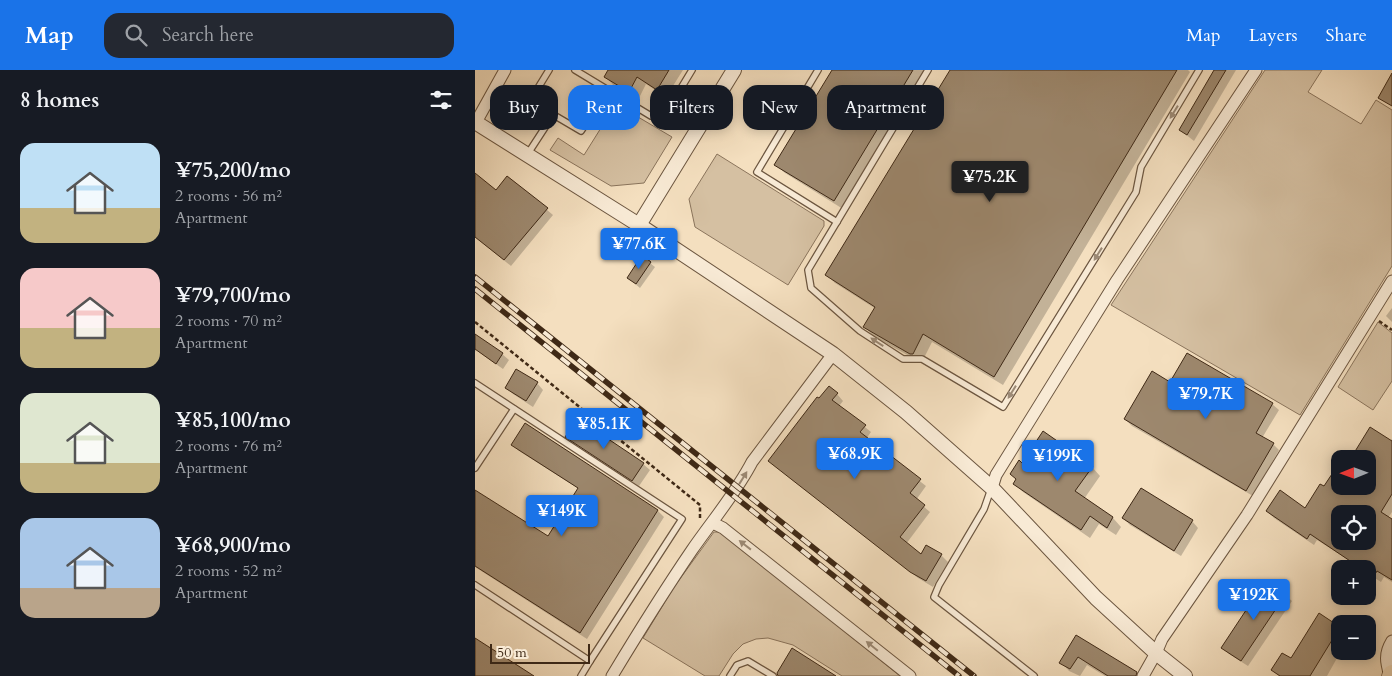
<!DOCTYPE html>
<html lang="en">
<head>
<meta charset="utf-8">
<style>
	:root { --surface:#171b24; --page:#242831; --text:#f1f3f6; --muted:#9ea1a6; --accent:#1a73e8 }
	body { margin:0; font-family:Cardo,serif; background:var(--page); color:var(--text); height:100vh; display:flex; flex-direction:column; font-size:19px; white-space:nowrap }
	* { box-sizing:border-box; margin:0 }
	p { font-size:16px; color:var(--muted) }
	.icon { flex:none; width:28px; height:28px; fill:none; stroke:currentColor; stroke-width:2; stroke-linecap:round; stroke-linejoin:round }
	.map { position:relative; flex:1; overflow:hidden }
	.details { display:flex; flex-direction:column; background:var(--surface); width:475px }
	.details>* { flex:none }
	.hud { position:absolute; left:15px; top:15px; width:475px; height:45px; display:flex; gap:10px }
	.needle { width:32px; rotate:269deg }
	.fabs { position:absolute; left:856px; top:380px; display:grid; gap:10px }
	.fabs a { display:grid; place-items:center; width:45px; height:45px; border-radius:10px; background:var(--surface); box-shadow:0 2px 12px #0003; font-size:25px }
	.scale { position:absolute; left:15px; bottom:12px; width:100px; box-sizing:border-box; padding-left:5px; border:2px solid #3f2916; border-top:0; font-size:14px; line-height:18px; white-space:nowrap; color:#3f2916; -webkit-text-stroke:4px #f8ead5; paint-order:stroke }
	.price { position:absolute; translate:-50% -42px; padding:0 11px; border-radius:5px; background:var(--accent); color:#fff; font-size:16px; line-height:32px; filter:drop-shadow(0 1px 2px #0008) }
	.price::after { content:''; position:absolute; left:50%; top:30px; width:15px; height:11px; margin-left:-8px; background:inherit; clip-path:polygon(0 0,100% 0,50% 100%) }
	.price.selected { background:#222; color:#fff }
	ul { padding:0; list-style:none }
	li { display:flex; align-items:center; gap:15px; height:125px; padding:0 20px }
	li span { display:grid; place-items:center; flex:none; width:140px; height:100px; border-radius:15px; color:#555 }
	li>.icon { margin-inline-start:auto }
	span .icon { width:60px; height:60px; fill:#fffc; stroke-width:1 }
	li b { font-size:21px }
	h2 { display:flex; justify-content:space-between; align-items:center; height:60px; padding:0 20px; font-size:21px }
	.chip { padding:0 18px; border-radius:15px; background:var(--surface); box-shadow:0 2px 12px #0003; font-size:18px; line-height:45px }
	.chip.selected { background:var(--accent); color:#fff }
	header { display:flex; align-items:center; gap:30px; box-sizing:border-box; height:70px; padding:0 25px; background:var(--accent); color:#fff }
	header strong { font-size:24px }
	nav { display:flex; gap:28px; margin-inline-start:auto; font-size:18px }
	.search { width:350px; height:45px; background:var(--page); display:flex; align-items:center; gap:12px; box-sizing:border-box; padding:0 18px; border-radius:15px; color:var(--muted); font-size:19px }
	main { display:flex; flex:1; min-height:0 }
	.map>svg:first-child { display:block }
</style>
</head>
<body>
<header>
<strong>Map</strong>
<div class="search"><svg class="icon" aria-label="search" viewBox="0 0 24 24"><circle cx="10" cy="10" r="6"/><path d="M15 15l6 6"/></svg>Search here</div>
<nav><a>Map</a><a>Layers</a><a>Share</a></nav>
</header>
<main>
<section class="details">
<h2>8 homes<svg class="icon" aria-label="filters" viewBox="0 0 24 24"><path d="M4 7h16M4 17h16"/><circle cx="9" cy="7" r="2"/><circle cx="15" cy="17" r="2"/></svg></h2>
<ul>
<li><span style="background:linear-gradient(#bfe0f5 65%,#c2b280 0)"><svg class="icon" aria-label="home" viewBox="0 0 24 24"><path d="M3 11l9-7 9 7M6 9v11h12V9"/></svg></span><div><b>¥75,200/mo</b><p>2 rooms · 56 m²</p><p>Apartment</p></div></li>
<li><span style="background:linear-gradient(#f6c9c9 60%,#c2b280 0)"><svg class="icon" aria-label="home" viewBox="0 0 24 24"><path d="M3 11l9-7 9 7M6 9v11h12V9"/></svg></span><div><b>¥79,700/mo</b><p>2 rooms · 70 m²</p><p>Apartment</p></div></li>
<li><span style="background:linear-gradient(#dfe7d0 70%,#c2b280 0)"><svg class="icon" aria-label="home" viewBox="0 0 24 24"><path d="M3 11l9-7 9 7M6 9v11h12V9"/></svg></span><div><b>¥85,100/mo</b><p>2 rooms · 76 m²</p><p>Apartment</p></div></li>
<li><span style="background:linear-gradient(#a9c7e8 70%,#b9a48a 0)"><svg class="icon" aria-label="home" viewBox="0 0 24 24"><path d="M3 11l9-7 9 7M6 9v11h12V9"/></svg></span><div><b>¥68,900/mo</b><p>2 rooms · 52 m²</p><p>Apartment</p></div></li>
</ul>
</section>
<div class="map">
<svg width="917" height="606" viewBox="0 0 917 606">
	<rect width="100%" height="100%" fill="#f4dfbf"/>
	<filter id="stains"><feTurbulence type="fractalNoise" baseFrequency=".004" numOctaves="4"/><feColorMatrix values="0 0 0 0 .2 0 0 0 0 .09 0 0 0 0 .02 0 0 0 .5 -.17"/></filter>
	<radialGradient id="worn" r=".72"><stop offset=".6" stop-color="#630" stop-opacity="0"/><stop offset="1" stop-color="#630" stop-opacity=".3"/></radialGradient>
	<g fill="#d5c0a2" stroke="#8a745c">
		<path d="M790,0h57l-14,22 53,32 15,-24 16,10v156l-92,149 -189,-110z"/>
		<path d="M141,34l56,33 -28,46 -33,3 -61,-36 8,-12 26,17z"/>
		<path d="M242,84l107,67v5l-36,59 -93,-58 -6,-28z"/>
		<path d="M903,252l14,11v48l-19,29 -35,-23z"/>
		<path d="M239,462h7l179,144h-58l-49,-31 -25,-7 -12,1 -13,5 -10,10 -14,22h-14l-62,-38 31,-51z"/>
	</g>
	<g fill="#0003" fill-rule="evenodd">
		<path d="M135,0h73l-17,27 -20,-13 -8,16 -24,-14 -8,-9z"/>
		<path d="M358,0h93l-83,139 -58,-36 -9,-8z"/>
		<path d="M477,0h236l2,2 -187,313 -71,-43 -10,20h-2l-47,-26 -8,-9 11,-18 -41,-26 -9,-9z"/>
		<path d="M741,0h20l-42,71 -14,-11z"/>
		<path d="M0,105l21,17 12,-15 45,38 -42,51 -36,-29z"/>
		<path d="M167,187l13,10 -15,21 -12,-10z"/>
		<path d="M917,238v14l-6,-6z"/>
		<path d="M4,268l23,16 7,6 -6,9 -27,-19 -1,2v-11z"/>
		<path d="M62,313l6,7 -10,17 -20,-13 -6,-6z"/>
		<path d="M696,313l101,21 7,6 -17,28 11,6 6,6 -26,46 -121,-70 -7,-7z"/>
		<path d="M362,324l6,7 -4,5 32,26 -5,7 60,47 -10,14 14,12 -24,32 15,11 6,-9 14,9 7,7 -15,25 -15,-9 -149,-117z"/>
		<path d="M51,354l132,87 6,6 -77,122 -112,-72v-76l73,47 31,-49 -60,-38 -6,-6z"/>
		<path d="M92,366l76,28 7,6 -11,16 -66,-43z"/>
		<path d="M917,369v73l-4,6 4,2v62l-8,-5 -3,5 -14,-9v-4l-7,-2 -43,-27 -3,5 -40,-27 -7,-7 39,-2 34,-40v17h27v-27h-5l-6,-7 34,-11zM865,444h27v27h-27z"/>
		<path d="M547,394l70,3 8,9 -16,23 29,19 8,9 -5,8 -17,-11 -9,14 -67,-46 -8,-8z"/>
		<path d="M648,448l69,3 6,7 -17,28 -51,-31z"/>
		<path d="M810,525l7,6 -44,65 -19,-12 -6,-7z"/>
		<path d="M844,545l21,13v23h1l-14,25h-48l-7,-6 19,-10z"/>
		<path d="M602,566l59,37 3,3h-34l-18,-11 -7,11 -11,-5 -8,-9z"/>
	</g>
	<g fill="#9d886e" stroke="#3f2916" fill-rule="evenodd">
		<path d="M133,0h61l-12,20 -20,-13 -8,15 -25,-15z"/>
		<path d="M357,0h81l-79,131 -60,-36z"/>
		<path d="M475,0h227l-183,307 -71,-43 -10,20h-3l-47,-27 12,-20 -50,-32z"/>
		<path d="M739,0h12l-39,65 -8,-5z"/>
		<path d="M917,3v33l-14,-8z"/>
		<path d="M0,103l21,17 11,-14 41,32 -44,52 -29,-23z"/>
		<path d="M167,185l9,7 -15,22 -9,-6z"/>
		<path d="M0,264l28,19 -7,11 -21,-15z"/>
		<path d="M712,283l86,50 -17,30 18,10 -28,48 -122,-72 28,-48 18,11z"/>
		<path d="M41,299l22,13 -12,19 -21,-13z"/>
		<path d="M354,316l9,7 -6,7 34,25 -6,7 61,47 -11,14 15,12 -25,32 21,17 5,-9 16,9 -16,27 -16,-9 -142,-111 49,-64 2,1z"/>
		<path d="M102,348l67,45 -12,18 -67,-44z"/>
		<path d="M50,353l133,87 -78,123 -105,-67v-76l73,46 30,-48 -67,-43z"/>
		<path d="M895,357l22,14v53l-11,18 11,7v61l-15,-9 -3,5 -7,-4v-3h-5l-52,-35 -3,5 -41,-28 14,-21 25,18 15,-24 4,2 16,-24v24h27v-27h-3l-10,-6zM865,444h27v27h-27z"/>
		<path d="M568,361l50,35 -18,25 38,26 -6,11 -17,-12 -9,14 -68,-46 3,-5 -6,-5 9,-14 3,3z"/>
		<path d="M666,418l52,32 -19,31 -52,-33z"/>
		<path d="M791,510l20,14 -45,67 -20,-13z"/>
		<path d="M844,543l21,14 -30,49h-30l-9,-6 11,-17 9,5z"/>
		<path d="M601,565l61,37 -1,4h-28l-30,-19 -8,12 -11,-6z"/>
		<path d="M0,568l59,38h-59z"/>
		<path d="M317,578l44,28h-58l-1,-3z"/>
	</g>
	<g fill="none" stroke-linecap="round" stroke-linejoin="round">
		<defs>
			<g id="service">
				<path d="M74,0l-19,31 51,30 27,-41"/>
				<path d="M100,0l76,46 15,-3 26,-43"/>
				<path d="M343,0l-61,102 80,50"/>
				<path d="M453,0l-120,200 3,18 49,43 43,28h19l81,48 133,-215 5,-25 58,-97"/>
				<path d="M52,85l26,-40"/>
				<path d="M0,313l207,136 -92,142 -115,-76"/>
				<path d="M0,398l39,-59"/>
				<path d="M516,419l-7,20 -45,76 -5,12 100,79"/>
				<path d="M106,606l9,-15"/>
				<path d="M255,606l7,-11 11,-4 25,15"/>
			</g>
			<g id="minor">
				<path d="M0,54l30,-54"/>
				<path d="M517,418l4,-13 121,-195 139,-210"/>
				<path d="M238,453l10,5 187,148"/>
				<path d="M137,606c26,-43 52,-85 80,-126 20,-29 44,-57 60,-88l81,-108"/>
				<path d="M668,606l13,-23 6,-14 85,-124 145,-234"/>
				<path d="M915,606c-4,-14 -6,-22 2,-35"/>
			</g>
			<g id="tertiary">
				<path d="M0,52l164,103 194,129 73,58 86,76 104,110 60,55 29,23"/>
				<path d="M164,155l95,-155"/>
			</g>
			<path id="primary" d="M916,606l1,-2"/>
		</defs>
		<use href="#service" stroke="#6c5640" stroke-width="8"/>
		<use href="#minor" stroke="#6c5640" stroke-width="13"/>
		<use href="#tertiary" stroke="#6c5640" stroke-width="16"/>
		<use href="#primary" stroke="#3f2916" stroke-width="19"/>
		<g stroke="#3f2916" stroke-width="2.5" stroke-dasharray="4 2.5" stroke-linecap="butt">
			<path d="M904,251l13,9"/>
			<path d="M0,252l225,183v13"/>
		</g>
		<use href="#service" stroke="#f8ead5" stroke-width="5.5"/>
		<use href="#minor" stroke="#f8ead5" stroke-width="11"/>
		<use href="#tertiary" stroke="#f8ead5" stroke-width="14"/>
		<use href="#primary" stroke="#f4dfbf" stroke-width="18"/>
		<defs>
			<g id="rail">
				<path d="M0,207l499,399"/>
				<path d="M0,219l484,387"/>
			</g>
		</defs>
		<use href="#rail" stroke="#3f2916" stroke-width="5.5"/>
		<use href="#rail" stroke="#f8ead5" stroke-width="4" stroke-dasharray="11" stroke-linecap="butt"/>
	</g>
	<defs><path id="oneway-solid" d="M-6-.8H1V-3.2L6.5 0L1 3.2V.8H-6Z" transform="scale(1.25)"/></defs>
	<g fill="#9c8a76">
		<use href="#oneway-solid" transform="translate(699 42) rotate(122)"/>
		<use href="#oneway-solid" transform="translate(623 184) rotate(122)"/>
		<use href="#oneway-solid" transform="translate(402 272) rotate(-147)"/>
		<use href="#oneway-solid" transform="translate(537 322) rotate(122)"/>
		<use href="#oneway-solid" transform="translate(268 408) rotate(-58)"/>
		<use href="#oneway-solid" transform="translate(270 475) rotate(-142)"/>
		<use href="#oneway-solid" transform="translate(397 576) rotate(-141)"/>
	</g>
	<rect width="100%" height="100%" filter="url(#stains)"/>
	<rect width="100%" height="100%" fill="url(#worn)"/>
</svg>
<div class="fabs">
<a><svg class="needle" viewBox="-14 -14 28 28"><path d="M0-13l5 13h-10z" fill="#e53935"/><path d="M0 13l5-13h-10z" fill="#9ea1a6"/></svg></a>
<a><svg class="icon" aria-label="locate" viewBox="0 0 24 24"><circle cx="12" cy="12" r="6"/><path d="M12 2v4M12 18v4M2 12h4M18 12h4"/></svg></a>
<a>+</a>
<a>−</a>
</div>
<div class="scale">50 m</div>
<b class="price selected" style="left:515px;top:133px">¥75.2K</b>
<b class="price" style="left:164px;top:200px">¥77.6K</b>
<b class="price" style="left:731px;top:350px">¥79.7K</b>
<b class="price" style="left:129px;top:380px">¥85.1K</b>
<b class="price" style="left:380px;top:410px">¥68.9K</b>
<b class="price" style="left:583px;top:412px">¥199K</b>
<b class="price" style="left:87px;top:467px">¥149K</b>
<b class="price" style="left:779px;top:551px">¥192K</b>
<div class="hud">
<a class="chip">Buy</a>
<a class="chip selected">Rent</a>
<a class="chip">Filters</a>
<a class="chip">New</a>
<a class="chip">Apartment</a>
</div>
</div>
</main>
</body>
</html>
